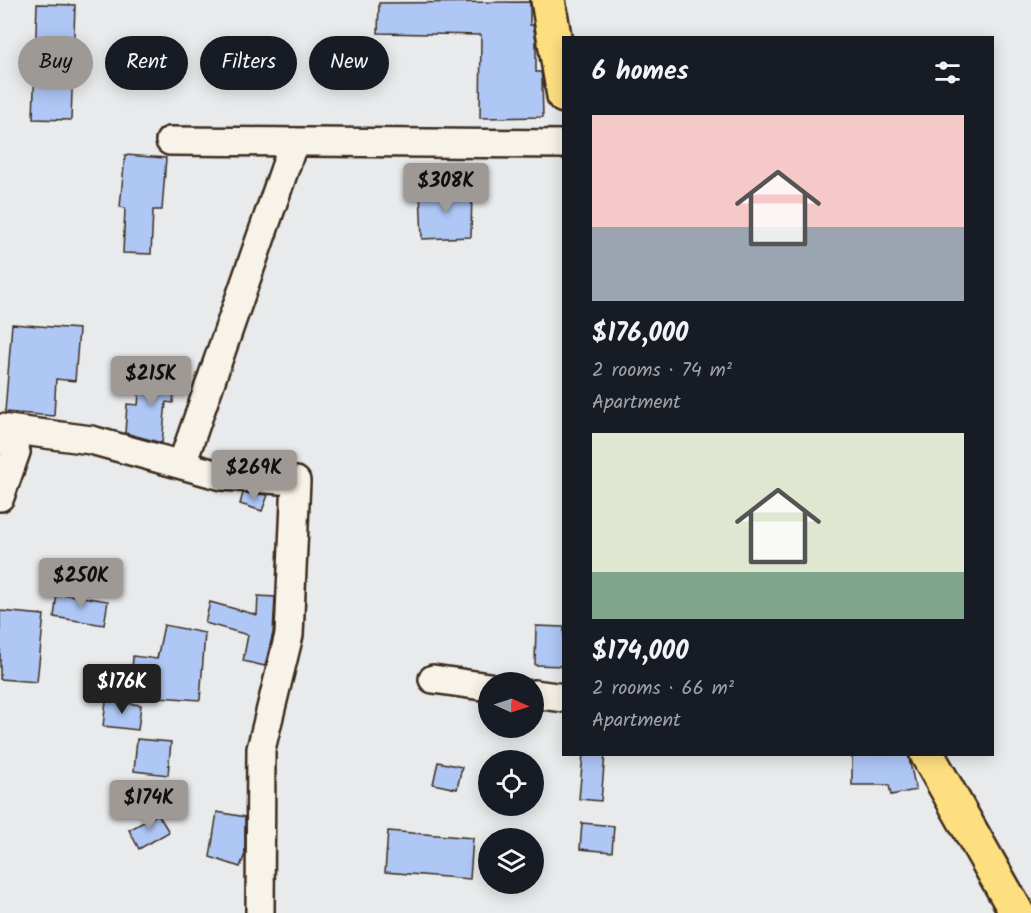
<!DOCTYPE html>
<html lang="en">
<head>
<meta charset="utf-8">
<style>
	:root { --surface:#171b24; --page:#242831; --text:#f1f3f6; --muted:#9ea1a6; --accent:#9f9995 }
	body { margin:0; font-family:Kalam,sans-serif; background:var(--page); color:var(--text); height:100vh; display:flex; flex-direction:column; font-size:22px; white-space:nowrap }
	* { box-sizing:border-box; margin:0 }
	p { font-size:20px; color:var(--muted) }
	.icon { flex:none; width:33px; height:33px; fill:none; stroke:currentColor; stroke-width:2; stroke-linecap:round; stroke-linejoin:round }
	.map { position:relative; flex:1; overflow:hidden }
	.sheet { position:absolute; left:562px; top:36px; width:432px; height:720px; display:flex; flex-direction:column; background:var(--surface); border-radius:0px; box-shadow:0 3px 15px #0003 }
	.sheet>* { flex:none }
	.top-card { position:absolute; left:18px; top:36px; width:454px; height:54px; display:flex; gap:12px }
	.needle { width:39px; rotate:93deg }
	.tools { position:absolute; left:478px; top:672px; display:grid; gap:12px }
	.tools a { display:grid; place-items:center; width:66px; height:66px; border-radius:50%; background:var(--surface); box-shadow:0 3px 15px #0003; font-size:30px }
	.price { position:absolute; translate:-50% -51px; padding:0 14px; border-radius:6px; background:var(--accent); color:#111; font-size:20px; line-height:39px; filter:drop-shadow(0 2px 3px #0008) }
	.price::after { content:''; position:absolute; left:50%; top:36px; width:18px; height:14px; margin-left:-9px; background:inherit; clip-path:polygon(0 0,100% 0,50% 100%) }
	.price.current { background:#222; color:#fff }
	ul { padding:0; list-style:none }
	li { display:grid; align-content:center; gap:12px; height:318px; padding:0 30px }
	li span { display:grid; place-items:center; height:186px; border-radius:0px; color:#555 }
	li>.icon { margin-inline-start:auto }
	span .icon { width:108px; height:108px; fill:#fffc; stroke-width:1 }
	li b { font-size:26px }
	h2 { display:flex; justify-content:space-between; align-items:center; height:72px; padding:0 30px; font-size:26px }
	.pill { padding:0 21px; border-radius:27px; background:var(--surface); box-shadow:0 3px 15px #0003; font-size:21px; line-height:54px }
	.pill.current { background:var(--accent); color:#111 }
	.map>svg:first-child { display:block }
</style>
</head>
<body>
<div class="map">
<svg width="1031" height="913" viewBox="0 0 1031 913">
	<rect width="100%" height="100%" fill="#e8eaeb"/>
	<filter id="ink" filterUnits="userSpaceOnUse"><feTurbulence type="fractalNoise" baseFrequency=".0167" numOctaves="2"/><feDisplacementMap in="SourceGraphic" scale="12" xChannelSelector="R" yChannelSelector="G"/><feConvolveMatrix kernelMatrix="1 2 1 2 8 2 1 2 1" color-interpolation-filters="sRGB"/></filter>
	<g filter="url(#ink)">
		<g fill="#aec7f5" stroke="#3b2a1e" stroke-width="1.5">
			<path d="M530,2v23h3l3,15v32h5l1,8 1,37 -63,1 1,-83 -103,-2 1,-30z"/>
			<path d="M37,4l38,1 -4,115 -38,-1z"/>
			<path d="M125,155l41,3 -4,52h-9l-2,44 -28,-1 2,-45 -5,-1z"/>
			<path d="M472,188l-1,49 -49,2 -2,-48z"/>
			<path d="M12,324l67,5 -4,52 -19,-2 -2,37 -49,-4z"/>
			<path d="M141,373l35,2 -3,28 -7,-1 -4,41 -37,-10 2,-29 11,1z"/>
			<path d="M243,493l25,2 -6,16 -22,-7z"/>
			<path d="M57,593l51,8 -4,24 -50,-8z"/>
			<path d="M258,596l17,1 -2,36 -8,33 -22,-5 5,-26 -43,-12 5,-21 47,13z"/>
			<path d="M0,611l44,4 -7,67 -37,-3z"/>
			<path d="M164,625l41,8 -5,67 -70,-5 3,-39 24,3z"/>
			<path d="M536,626l28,1v39l-29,-1z"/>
			<path d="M106,701l35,4 -3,25 -35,-4z"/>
			<path d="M137,739l34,3 -3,33 -34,-4z"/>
			<path d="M583,754h22l-4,47 -22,-2z"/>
			<path d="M852,754h56l8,36 -25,5 -2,-10h-37z"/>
			<path d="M438,762l24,5 -5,22 -24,-5z"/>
			<path d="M217,812l28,5v37l-5,13 -30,-10z"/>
			<path d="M158,814l11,18 -30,17 -10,-19z"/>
			<path d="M582,823l32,3 -2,26 -32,-3z"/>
			<path d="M388,831l85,7 -3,41 -85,-7z"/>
		</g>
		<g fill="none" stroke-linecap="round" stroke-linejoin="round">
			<defs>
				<g id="minor">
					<path d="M170,141l394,3"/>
					<path d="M0,428l91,12 131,36 74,5 -7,154 -28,114 -1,164"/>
					<path d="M0,432l16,20 -16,45"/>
					<path d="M182,464l112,-322"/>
					<path d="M433,679l56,8"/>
					<path d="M534,694l30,4"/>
				</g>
				<g id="major">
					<path d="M548,0l16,96"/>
					<path d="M927,754l90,159"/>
				</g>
			</defs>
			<use href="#minor" stroke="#3b2a1e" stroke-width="32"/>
			<use href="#major" stroke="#3b2a1e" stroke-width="38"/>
			<use href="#minor" stroke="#f7f3e8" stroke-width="27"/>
			<use href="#major" stroke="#fedf80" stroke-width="33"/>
		</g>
	</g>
</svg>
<div class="tools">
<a><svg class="needle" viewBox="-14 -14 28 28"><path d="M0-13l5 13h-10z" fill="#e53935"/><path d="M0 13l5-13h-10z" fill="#9ea1a6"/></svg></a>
<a><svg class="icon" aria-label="locate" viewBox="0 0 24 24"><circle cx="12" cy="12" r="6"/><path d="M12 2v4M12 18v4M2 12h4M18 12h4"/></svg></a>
<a><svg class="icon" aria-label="layers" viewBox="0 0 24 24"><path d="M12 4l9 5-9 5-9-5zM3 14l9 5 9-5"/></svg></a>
</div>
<b class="price" style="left:446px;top:214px">$308K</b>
<b class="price" style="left:151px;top:407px">$215K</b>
<b class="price" style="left:254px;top:501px">$269K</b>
<b class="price" style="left:81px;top:609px">$250K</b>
<b class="price current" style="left:122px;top:715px">$176K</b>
<b class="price" style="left:149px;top:831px">$174K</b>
<div class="top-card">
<a class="pill current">Buy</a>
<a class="pill">Rent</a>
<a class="pill">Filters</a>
<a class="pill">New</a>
</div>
<section class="sheet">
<h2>6 homes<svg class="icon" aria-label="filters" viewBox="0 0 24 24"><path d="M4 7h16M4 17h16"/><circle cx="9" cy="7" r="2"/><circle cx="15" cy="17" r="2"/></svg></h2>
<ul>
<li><span style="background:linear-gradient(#f6c9c9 60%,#9aa5b1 0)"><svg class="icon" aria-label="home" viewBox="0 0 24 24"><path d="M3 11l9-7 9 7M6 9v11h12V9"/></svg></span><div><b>$176,000</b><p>2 rooms · 74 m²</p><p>Apartment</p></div></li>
<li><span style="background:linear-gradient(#dfe7d0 75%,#7fa58c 0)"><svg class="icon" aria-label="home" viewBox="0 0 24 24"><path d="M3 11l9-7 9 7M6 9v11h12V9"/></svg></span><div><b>$174,000</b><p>2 rooms · 66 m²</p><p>Apartment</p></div></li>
</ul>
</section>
</div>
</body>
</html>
